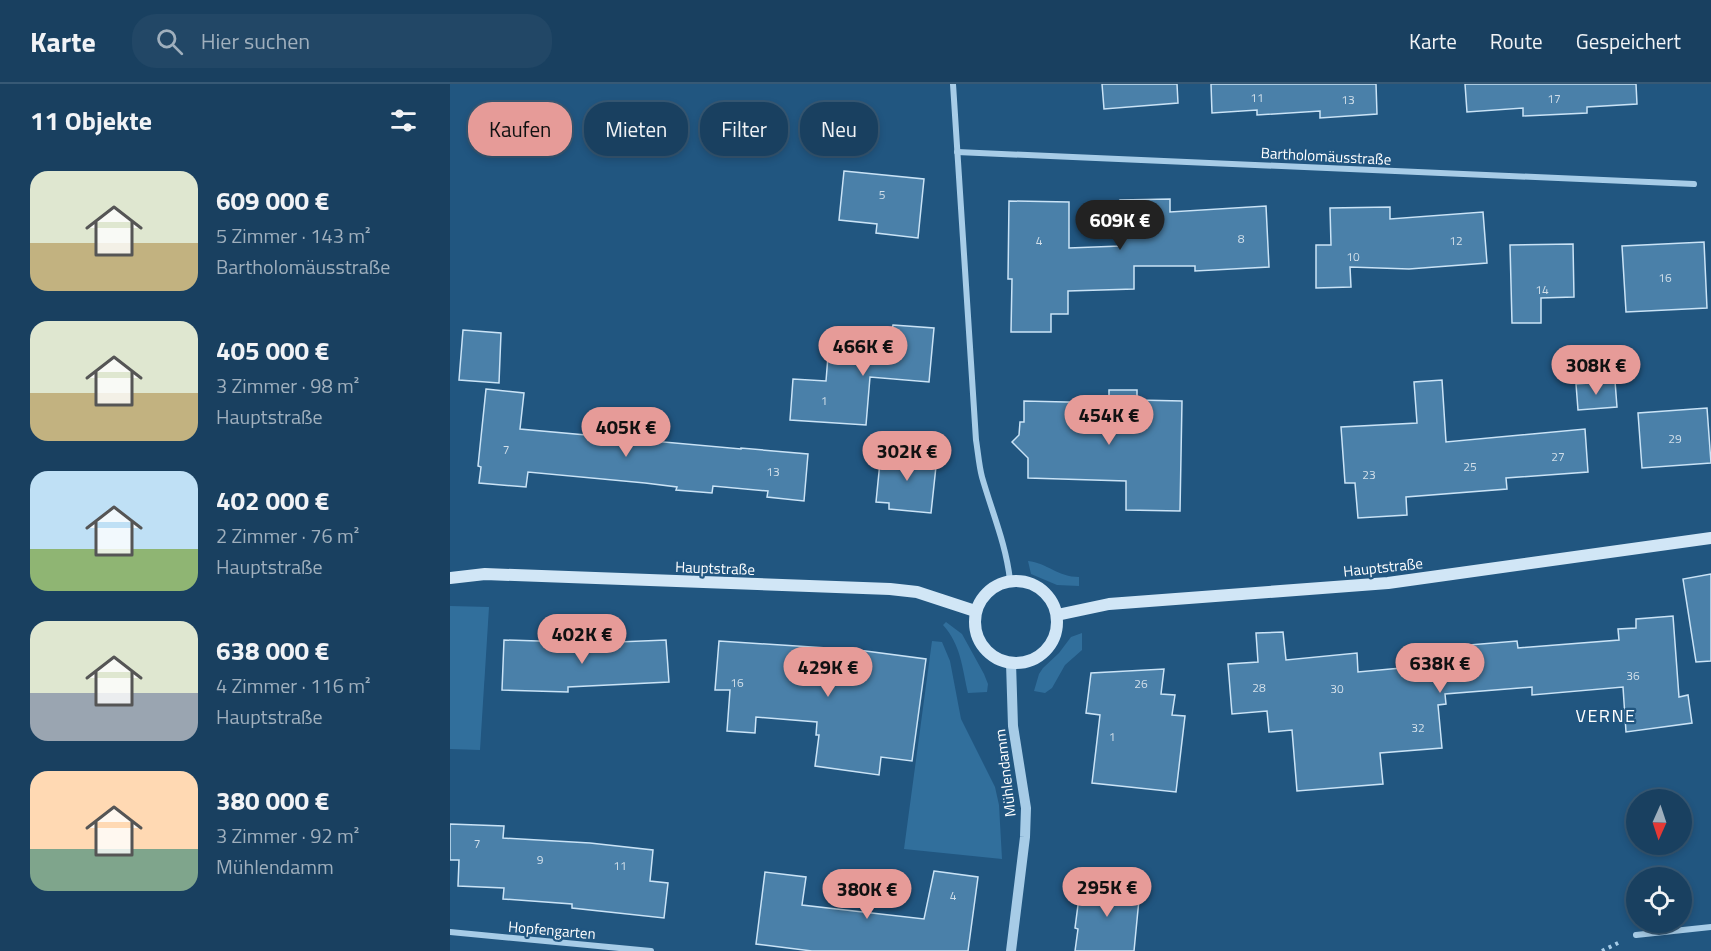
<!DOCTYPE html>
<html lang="de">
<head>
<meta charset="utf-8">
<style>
	:root { --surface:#194060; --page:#224766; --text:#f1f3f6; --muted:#9fafbd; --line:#375975; --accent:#e69b98 }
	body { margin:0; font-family:"Titillium Web",sans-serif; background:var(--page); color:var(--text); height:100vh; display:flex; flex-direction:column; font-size:22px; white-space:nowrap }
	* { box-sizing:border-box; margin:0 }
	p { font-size:20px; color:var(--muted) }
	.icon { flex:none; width:33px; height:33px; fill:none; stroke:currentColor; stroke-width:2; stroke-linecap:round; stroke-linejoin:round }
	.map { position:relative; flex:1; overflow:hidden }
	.details { display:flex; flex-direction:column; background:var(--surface); width:450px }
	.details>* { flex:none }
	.guide { position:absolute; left:18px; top:18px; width:570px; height:54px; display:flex; gap:12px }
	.needle { width:39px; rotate:183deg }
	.controls { position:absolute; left:1176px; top:705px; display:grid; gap:12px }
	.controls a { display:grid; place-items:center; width:66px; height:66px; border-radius:50%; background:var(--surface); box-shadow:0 3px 9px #0003,0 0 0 2px var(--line); font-size:30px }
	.price { position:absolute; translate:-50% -51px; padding:0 14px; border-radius:21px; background:var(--accent); color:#111; font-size:20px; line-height:39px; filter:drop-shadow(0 2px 3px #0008) }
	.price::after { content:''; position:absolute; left:50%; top:36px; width:18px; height:14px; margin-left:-9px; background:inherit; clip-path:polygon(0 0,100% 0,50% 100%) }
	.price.selected { background:#222; color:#fff }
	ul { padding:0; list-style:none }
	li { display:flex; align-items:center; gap:18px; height:150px; padding:0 30px }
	li span { display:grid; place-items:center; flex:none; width:168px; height:120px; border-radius:18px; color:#555 }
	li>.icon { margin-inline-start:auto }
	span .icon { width:72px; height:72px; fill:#fffc; stroke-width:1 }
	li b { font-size:26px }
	h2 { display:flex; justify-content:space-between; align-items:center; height:72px; padding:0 30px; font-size:26px }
	.tag { padding:0 21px; border-radius:24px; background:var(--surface); box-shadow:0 3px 9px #0003,0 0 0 2px var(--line); font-size:21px; line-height:54px }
	.tag.selected { background:var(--accent); color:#111 }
	header { display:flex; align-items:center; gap:36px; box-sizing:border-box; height:84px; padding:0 30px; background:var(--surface); border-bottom:2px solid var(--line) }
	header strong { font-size:28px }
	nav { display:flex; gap:33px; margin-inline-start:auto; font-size:21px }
	.search { width:420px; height:54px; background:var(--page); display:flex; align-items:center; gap:15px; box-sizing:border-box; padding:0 21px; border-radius:24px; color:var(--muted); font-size:22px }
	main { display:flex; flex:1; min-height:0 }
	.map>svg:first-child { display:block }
</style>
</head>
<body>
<header>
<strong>Karte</strong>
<div class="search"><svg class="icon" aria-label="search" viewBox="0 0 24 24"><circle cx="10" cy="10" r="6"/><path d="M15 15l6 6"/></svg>Hier suchen</div>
<nav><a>Karte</a><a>Route</a><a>Gespeichert</a></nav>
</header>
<main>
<section class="details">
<h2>11 Objekte<svg class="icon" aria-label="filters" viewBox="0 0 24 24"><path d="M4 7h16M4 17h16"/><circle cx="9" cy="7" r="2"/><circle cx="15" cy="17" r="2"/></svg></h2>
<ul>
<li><span style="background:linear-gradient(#dfe7d0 60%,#c2b280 0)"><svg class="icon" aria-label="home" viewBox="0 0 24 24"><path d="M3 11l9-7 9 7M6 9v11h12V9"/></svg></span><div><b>609 000 €</b><p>5 Zimmer · 143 m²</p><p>Bartholomäusstraße</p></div></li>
<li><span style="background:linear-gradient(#dfe7d0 60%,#c2b280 0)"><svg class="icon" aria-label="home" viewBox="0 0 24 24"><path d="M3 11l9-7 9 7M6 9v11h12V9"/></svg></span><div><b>405 000 €</b><p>3 Zimmer · 98 m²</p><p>Hauptstraße</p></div></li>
<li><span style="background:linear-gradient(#bfe0f5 65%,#8fb573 0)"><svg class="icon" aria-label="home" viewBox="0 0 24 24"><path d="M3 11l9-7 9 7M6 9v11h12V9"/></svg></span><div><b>402 000 €</b><p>2 Zimmer · 76 m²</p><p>Hauptstraße</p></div></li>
<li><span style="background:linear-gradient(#dfe7d0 60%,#9aa5b1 0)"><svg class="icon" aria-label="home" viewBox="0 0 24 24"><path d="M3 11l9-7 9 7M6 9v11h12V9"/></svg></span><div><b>638 000 €</b><p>4 Zimmer · 116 m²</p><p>Hauptstraße</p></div></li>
<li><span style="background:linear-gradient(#ffd9b3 65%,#7fa58c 0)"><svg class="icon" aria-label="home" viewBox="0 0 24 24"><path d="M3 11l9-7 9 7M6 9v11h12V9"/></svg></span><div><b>380 000 €</b><p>3 Zimmer · 92 m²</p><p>Mühlendamm</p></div></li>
</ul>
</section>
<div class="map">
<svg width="1261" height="867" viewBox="0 0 1261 867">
	<rect width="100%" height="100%" fill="#215680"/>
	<g fill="#316f9c">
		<path d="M578,477c19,2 30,16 51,16v9l-22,-1 -26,-11z"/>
		<path d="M0,522l39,1 -9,143 -30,-1z"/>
		<path d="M496,538l16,12 22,40 4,10 -1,8 -19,1c-6,-26 -7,-48 -25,-68z"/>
		<path d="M632,549v17l-17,15 -13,23 -7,5 -11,-2 5,-17 4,-6 16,-15 12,-16z"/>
		<path d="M482,557l10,1 8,19 11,58 34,68 4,18 3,54 -98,-10z"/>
	</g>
	<g fill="#4a80a9" stroke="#cae3f6" stroke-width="1.5">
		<path d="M652,0h75l1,19 -74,6z"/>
		<path d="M761,0h165l1,30 -57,4v-7l-63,4v-5l-45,3z"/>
		<path d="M1015,0h171l1,20 -50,3v6l-64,3v-8l-56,4z"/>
		<path d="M394,87l80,8 -6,59 -42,-5 1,-9 -38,-4z"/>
		<path d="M720,115v13l96,-6 3,61 -74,4v-5h-61v23l-66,2v23h-17v18h-40l1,-53h-4l1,-78 60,1v46l51,-2v-46z"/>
		<path d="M940,123v12l93,-7 4,51 -78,6 -59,-2 1,20 -35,1v-43h15l-1,-37z"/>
		<path d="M1254,158l3,66 -81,4 -4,-66z"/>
		<path d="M1123,160l1,53 -33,1v25h-29l-2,-78z"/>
		<path d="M443,241l41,3 -5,54 -59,-5 -4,48 -76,-5 3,-41 33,2 2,-25 34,3 1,-11 18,2 1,-21 10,1z"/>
		<path d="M13,246l38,3 -2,50 -40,-3z"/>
		<path d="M992,296l4,62 139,-13 3,43 -82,6 1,11 -101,8 1,18 -49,3 -3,-35h-10l-4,-56 76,-4 -3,-41z"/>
		<path d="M1165,297l2,26 -39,3 -2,-26z"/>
		<path d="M36,305l38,4 -4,36 221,20v-1l67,6 -4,47 -37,-4 1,-6 -55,-5 -1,7 -36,-3 1,-3 -32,-4 -117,-11 -2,15 -47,-4 2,-16 -3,-1z"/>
		<path d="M659,306h28v10l45,1 -2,110 -54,-1v-29l-98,-3v-20l-16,-16 7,-7 1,-13h4v-21l85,2z"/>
		<path d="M1257,324l4,55 -69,5 -4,-55z"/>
		<path d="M431,368l56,5 -6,56 -42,-4v-6l-13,-1z"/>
		<path d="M1261,490v87l-15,1 -13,-83z"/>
		<path d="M1223,532l6,81 9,-2 4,28 -66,9 -3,-45 -91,8v-8l-87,7 1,10 -8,1 4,43 -62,5 3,31 -86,7 -5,-61 -23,2 -2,-21 -35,3 -4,-50 30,-2 -2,-29 27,-1 3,28 71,-7 1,19 65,-6 -2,-17 96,-8 1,7 101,-8 -1,-11 18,-1v-9z"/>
		<path d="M54,556l65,2v2l97,-4 3,42 -101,5v5l-66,-2z"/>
		<path d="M269,557l139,9 68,9 -14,102 -31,-4 -2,18 -64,-9 4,-31h-3l1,-13 -61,-5 -1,16 -28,-2 3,-41h-15z"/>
		<path d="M714,585l-3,25 14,1 -3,20 13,1 -9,76 -84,-9 8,-68 -14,-2 5,-40z"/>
		<path d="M0,740l54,2 -1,12 87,5 63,7 -3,31 18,2 -4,35 -92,-10v-4l-69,-5 1,-11 -46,-2 1,-26h-9z"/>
		<path d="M484,787l44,6 -10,74h-156l-56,-7 9,-72 41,5 -4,28 122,14z"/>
		<path d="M631,798l59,7 -6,62h-59l3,-22 -3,-1z"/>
	</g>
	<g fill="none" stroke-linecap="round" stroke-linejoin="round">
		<path stroke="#a7cce7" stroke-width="4" stroke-dasharray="3 4.5" stroke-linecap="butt" d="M1152,867l18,-9"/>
		<g stroke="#a7cce7" stroke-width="6">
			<path d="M503,0l23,356c2,12 3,26 6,37 10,35 24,67 28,103"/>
			<path d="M507,68l737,32"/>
			<path d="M0,848l201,19"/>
			<path d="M1186,851l75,-8"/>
		</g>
		<path stroke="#a7cce7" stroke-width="10" d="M561,867l14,-114 1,-29 -13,-82 -2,-63"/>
		<g stroke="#d1e6f6" stroke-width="12">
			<path d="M0,494l35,-4 405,15 27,3 58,19"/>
			<circle cx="566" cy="538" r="41"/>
			<path d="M607,531l52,-11 279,-21 323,-45"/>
		</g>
	</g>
	<g text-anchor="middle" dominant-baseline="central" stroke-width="4.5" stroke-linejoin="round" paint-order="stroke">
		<g font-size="12" fill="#d2dfea">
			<text x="807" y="13">11</text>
			<text x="1104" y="14">17</text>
			<text x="898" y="15">13</text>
			<text x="432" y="110">5</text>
			<text x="791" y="154">8</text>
			<text x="589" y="156">4</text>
			<text x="1006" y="156">12</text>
			<text x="903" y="172">10</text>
			<text x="1215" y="193">16</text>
			<text x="1092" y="205">14</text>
			<text x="374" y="316">1</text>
			<text x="1225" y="354">29</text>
			<text x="56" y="365">7</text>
			<text x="1108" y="372">27</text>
			<text x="1020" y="382">25</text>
			<text x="323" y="387">13</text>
			<text x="919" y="390">23</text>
			<text x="1183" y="591">36</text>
			<text x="287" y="598">16</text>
			<text x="691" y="599">26</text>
			<text x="809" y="603">28</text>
			<text x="887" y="604">30</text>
			<text x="968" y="643">32</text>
			<text x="662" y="652">1</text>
			<text x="27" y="759">7</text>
			<text x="90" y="775">9</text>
			<text x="170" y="781">11</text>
			<text x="503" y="811">4</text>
		</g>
		<g font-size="15" fill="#fff" stroke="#215680">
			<text transform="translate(876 72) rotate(3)">Bartholomäusstraße</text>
			<text transform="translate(933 483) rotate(-6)">Hauptstraße</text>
			<text transform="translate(265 484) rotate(2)">Hauptstraße</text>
			<text transform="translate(555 689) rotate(-97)">Mühlendamm</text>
			<text transform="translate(102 846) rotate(5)">Hopfengarten</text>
		</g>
		<g font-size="18" letter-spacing="1.5" fill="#fff" stroke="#215680">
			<text x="1156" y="631">VERNE</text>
		</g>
	</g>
</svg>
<div class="controls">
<a><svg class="needle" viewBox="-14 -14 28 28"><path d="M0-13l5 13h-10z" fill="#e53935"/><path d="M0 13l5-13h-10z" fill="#9fafbd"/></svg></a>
<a><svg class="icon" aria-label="locate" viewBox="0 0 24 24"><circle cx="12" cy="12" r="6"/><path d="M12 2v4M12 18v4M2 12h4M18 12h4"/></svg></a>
</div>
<b class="price selected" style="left:670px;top:167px">609K €</b>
<b class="price" style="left:413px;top:293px">466K €</b>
<b class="price" style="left:1146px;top:312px">308K €</b>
<b class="price" style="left:659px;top:362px">454K €</b>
<b class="price" style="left:176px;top:374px">405K €</b>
<b class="price" style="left:457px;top:398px">302K €</b>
<b class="price" style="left:132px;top:581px">402K €</b>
<b class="price" style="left:990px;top:610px">638K €</b>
<b class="price" style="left:378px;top:614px">429K €</b>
<b class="price" style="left:657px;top:834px">295K €</b>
<b class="price" style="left:417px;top:836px">380K €</b>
<div class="guide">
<a class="tag selected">Kaufen</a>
<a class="tag">Mieten</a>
<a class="tag">Filter</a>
<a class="tag">Neu</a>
</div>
</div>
</main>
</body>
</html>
